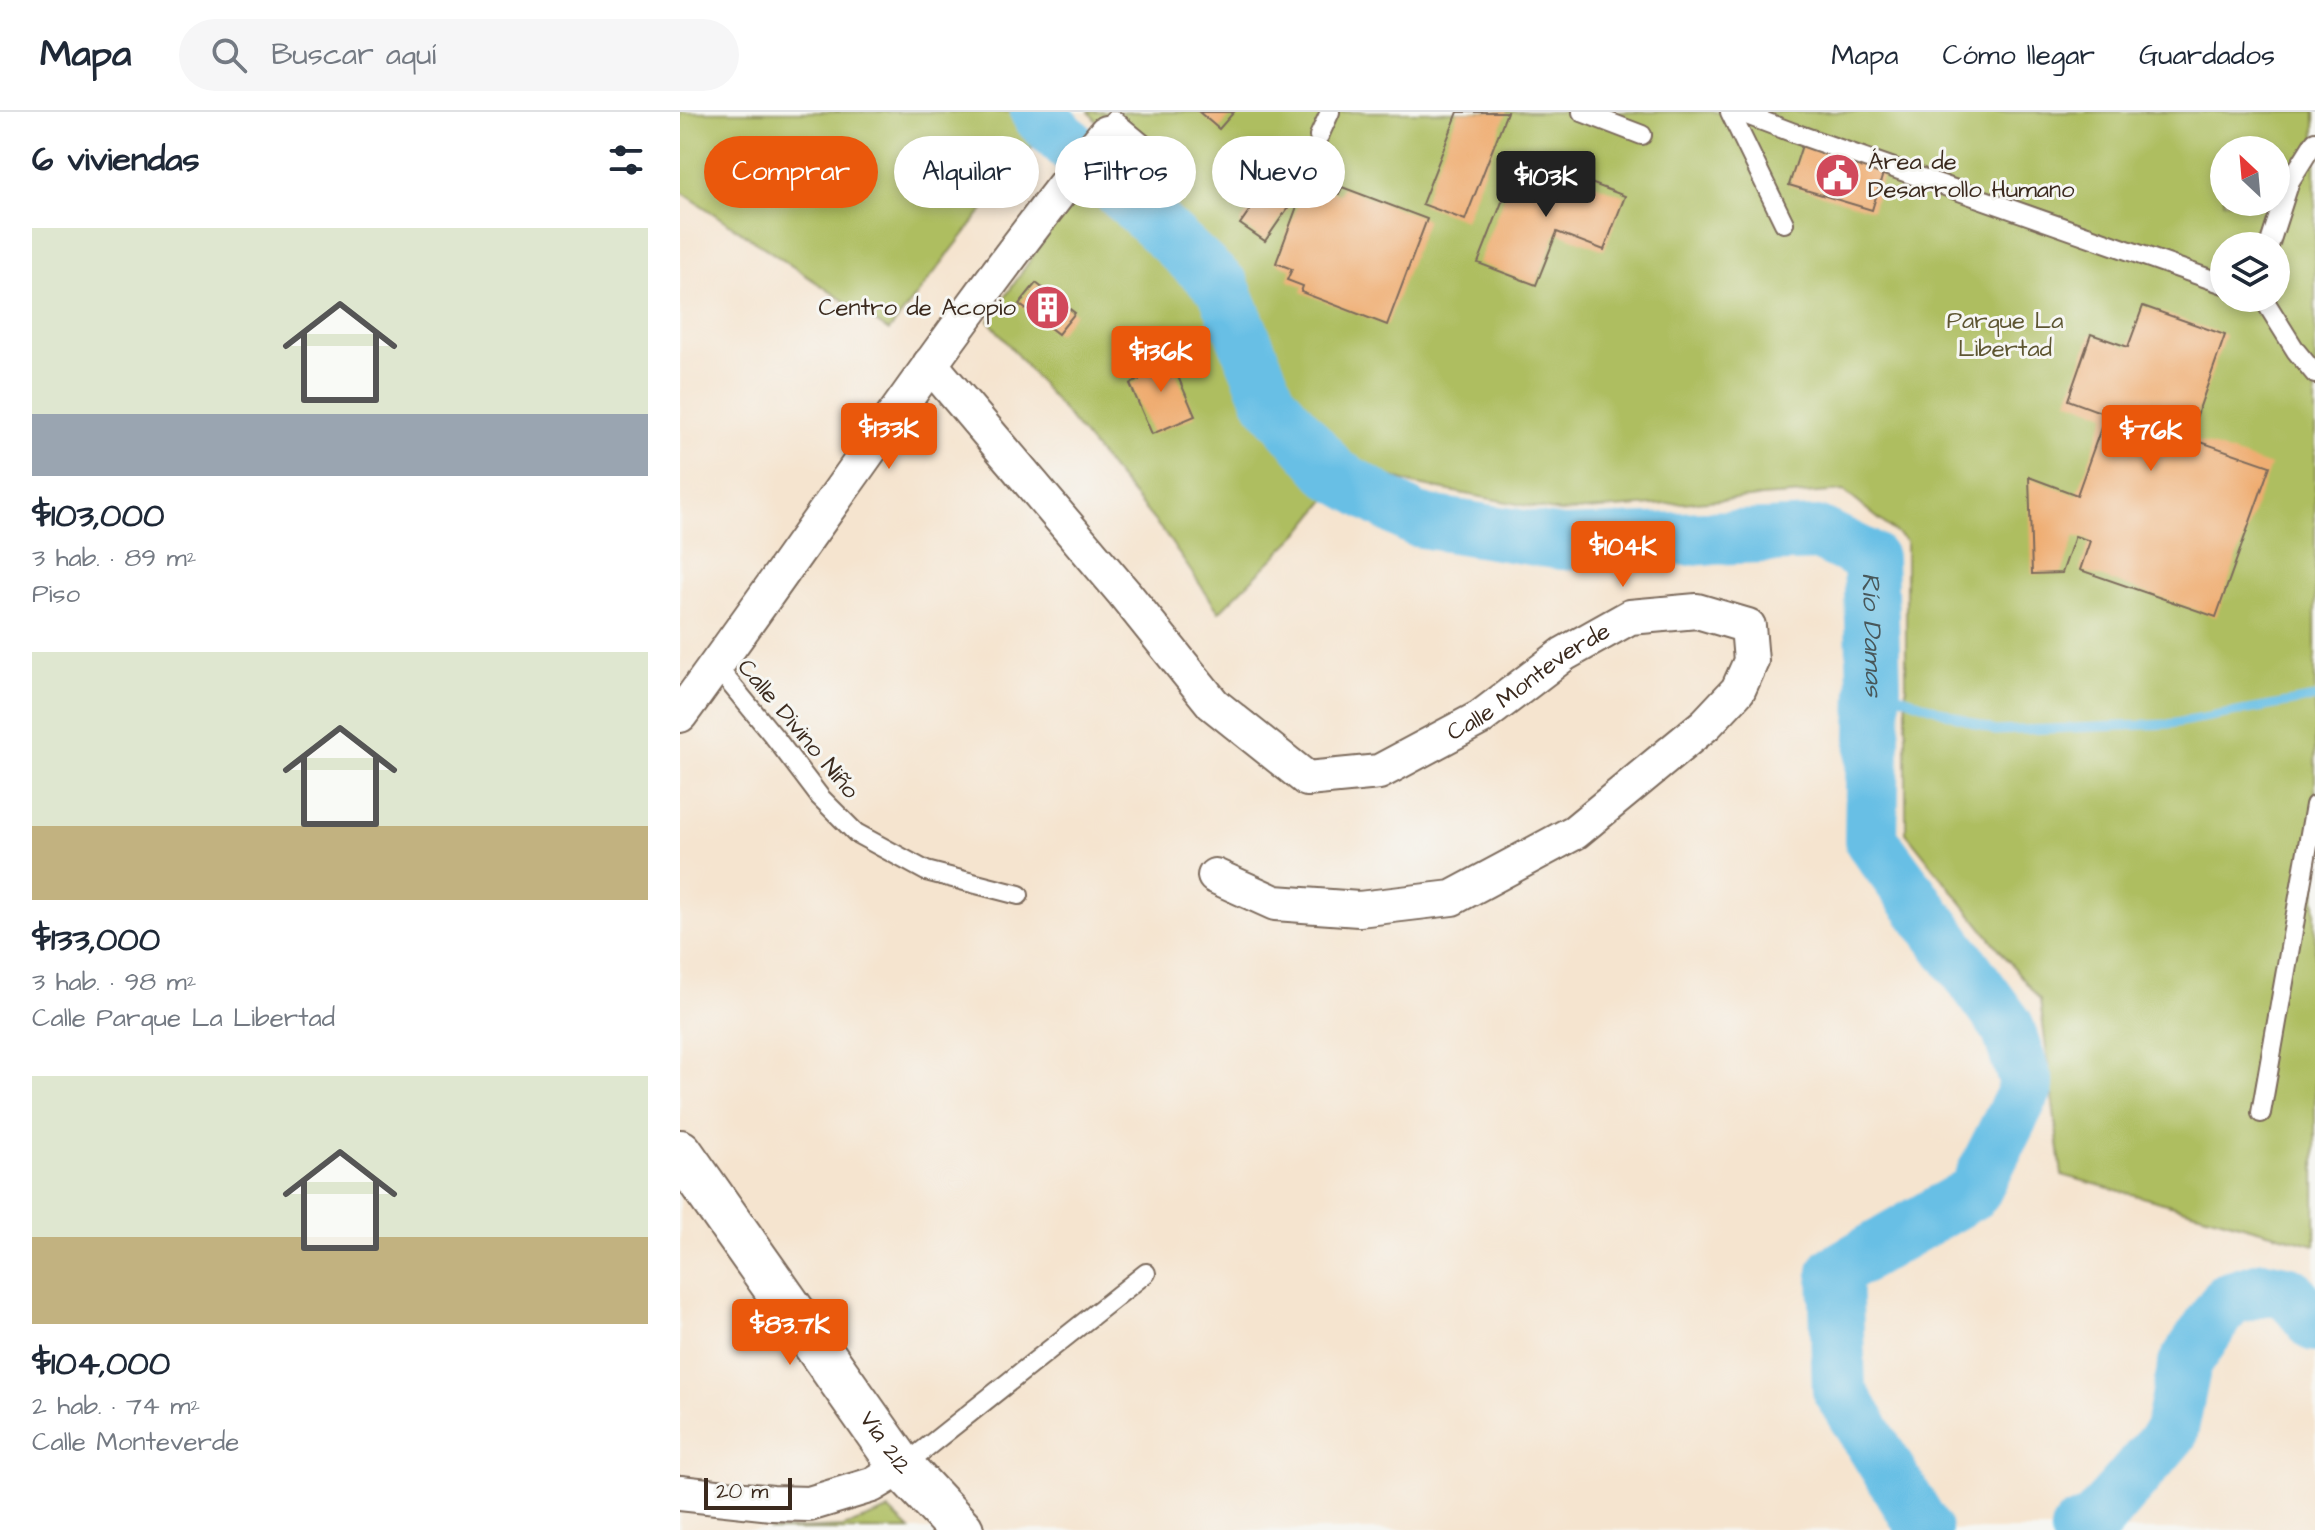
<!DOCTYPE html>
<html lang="es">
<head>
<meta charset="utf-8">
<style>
	:root { --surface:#fff; --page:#f6f6f7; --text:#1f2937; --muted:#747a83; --line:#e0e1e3; --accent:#ea580c }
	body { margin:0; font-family:"Architects Daughter",sans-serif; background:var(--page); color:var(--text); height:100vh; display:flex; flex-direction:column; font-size:30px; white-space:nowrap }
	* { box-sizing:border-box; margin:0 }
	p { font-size:26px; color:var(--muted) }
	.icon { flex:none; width:44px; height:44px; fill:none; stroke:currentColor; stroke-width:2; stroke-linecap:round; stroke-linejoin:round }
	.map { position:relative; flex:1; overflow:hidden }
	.details { display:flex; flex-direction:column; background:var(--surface); width:680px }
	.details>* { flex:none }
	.guide { position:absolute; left:24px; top:24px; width:760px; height:72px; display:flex; gap:16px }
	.needle { width:52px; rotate:334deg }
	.tools { position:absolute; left:1530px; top:24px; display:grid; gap:16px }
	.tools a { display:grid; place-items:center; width:80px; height:80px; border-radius:50%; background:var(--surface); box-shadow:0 4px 12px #0003; font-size:40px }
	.scale { position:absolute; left:24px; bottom:20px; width:88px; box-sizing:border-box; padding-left:8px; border:4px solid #3b2a1e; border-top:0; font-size:22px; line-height:28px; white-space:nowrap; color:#3b2a1e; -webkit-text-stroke:6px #f6f6f2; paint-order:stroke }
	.price { position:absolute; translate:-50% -68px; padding:0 18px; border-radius:8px; background:var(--accent); color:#fff; font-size:26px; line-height:52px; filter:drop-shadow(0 2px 4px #0008) }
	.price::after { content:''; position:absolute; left:50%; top:48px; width:24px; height:18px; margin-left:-12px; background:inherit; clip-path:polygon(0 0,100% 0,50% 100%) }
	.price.selected { background:#222; color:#fff }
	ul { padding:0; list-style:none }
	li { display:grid; align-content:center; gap:16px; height:424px; padding:0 32px }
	li span { display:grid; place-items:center; height:248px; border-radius:0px; color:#555 }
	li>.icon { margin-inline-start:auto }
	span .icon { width:144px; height:144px; fill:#fffc; stroke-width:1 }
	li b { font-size:34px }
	h2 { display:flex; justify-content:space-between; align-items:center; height:96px; padding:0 32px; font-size:34px }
	.pill { padding:0 28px; border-radius:36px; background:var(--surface); box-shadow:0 4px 12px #0003; font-size:28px; line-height:72px }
	.pill.selected { background:var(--accent); color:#fff }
	header { display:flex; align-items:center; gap:48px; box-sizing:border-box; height:112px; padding:0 40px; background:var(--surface); border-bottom:2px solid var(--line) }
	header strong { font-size:38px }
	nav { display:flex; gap:44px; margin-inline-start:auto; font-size:28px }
	.search { width:560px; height:72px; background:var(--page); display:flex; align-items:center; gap:20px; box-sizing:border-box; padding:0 28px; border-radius:44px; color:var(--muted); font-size:30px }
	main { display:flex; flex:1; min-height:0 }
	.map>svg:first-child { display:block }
</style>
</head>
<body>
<header>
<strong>Mapa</strong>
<div class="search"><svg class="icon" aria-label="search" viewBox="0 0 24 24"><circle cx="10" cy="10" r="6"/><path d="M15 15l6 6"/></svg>Buscar aquí</div>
<nav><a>Mapa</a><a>Cómo llegar</a><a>Guardados</a></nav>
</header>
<main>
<section class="details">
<h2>6 viviendas<svg class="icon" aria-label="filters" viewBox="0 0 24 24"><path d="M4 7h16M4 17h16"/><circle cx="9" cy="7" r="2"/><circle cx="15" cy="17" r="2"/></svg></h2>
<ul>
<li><span style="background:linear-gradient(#dfe7d0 75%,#9aa5b1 0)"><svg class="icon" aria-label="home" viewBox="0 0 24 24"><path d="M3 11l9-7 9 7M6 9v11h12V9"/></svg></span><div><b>$103,000</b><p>3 hab. · 89 m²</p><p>Piso</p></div></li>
<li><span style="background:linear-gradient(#dfe7d0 70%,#c2b280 0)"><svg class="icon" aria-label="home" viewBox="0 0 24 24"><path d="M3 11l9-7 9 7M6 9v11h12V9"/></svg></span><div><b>$133,000</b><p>3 hab. · 98 m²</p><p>Calle Parque La Libertad</p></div></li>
<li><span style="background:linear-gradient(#dfe7d0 65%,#c2b280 0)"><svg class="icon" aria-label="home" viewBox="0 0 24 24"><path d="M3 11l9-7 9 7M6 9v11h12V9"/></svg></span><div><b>$104,000</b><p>2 hab. · 74 m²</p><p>Calle Monteverde</p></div></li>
</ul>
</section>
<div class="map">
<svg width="1635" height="1418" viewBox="0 0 1635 1418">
	<rect width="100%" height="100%" fill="#f6f6f2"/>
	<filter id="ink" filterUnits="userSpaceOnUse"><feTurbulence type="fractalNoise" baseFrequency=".0125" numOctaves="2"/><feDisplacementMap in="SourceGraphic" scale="16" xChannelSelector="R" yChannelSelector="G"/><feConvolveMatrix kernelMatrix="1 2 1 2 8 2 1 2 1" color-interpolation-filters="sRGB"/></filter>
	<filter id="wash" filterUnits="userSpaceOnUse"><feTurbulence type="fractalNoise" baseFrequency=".006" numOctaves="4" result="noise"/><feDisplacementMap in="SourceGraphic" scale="32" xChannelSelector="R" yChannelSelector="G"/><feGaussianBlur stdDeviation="1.8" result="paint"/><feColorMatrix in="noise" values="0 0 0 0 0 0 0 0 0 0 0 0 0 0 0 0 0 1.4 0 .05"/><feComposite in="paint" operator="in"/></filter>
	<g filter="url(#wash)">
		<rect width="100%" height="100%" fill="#f5e4cf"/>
		<g fill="#aebe61" stroke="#747440" stroke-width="2" fill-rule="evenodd">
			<path d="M0,0h379l-170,219 -209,-140z"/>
			<path d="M409,0h1226v1133l-253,-70 -22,-175 -134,-167v-292l-62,-50 -284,21 -147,-28 -58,-20 -53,66 -83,82 -53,-77 -177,-214 122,-181zM1544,38h52v52h-52zM1544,134h52v52h-52z"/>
			<path d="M209,1398l21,20h-142l75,-3z"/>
		</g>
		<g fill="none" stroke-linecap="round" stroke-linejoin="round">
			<g stroke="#68bfe5" stroke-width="9">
				<path d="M1194,574l121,45 175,-7 145,-26"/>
				<path d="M1609,1181l26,7"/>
			</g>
			<g stroke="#68bfe5" stroke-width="54">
				<path id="s1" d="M357,0l5,7 181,168 47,114 64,73 82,46 146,23 259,-9 49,24 4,128 -3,154 136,186 20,60 -53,106 -139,80 4,118 86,140"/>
				<path d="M1397,1418l16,-5 78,-92 14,-69 43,-65 37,-11 24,5 26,32"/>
			</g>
		</g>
		<g id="blocks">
			<g fill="#efad72">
				<path d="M519,0h35l-15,17z"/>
				<path d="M778,0h49l-42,108 -43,-16z"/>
				<path d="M1123,30l82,25 -13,43 -83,-25z"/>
				<path d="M840,44l105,40 -21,54 -47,-18 -21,53 -58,-22z"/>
				<path d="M596,60l25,17 -36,52 -25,-17z"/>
				<path d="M641,75l18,7 3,-7 85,32 -40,106 -86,-33 2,-6 -16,-6 5,-11 -16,-6 26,-70 14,5z"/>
				<path d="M356,171l39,30 -17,21 -39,-30z"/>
				<path d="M1463,194l82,29 -36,103 81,28 -54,151 -136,-47 10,-29 -15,-5 -13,37 -30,1 -3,-97 48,18 29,-81 -38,-14 23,-66 37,13z"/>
				<path d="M487,239l28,65 -43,18 -22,-50 9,-4 -6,-14z"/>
			</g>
		</g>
	</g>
	<g filter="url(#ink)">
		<use href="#blocks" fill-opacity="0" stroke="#7c6b5c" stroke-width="2"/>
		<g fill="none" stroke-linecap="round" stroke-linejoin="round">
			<defs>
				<g id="service">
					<path d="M902,0l60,23"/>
					<path d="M1050,0l54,111"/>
					<path d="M1059,0l55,21 430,151"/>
					<path d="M434,8l59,49"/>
					<path d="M639,24l11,-24"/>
					<path d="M1589,134l21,-65 25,-40"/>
					<path d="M1583,186l33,53 19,23"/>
					<path d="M36,554l60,73 44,58 36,36 70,38 93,24"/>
					<path d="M1581,1001l54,-308"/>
					<path d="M222,1355l244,-194"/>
				</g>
				<g id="minor">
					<path id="s2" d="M250,252l194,229 89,111 94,75 72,-7 101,-54 84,-64 66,-37 67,-6 51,15 3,35 -13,29 -32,34 -131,108 -123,66 -93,11 -84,-6 -60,-27"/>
					<path d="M0,603c142,-194 275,-395 426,-582"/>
					<path d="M0,1381l92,10 37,1 63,-19 30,-18"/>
				</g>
				<g id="secondary">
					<path id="s3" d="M0,1040l222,315 59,63"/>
				</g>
			</defs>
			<use href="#service" stroke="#7c6b5c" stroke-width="22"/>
			<use href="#minor" stroke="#7c6b5c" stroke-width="38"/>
			<use href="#secondary" stroke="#7c6b5c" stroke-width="48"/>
			<use href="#service" stroke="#fff" stroke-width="18"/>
			<use href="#minor" stroke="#fff" stroke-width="34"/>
			<use href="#secondary" stroke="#fff" stroke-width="44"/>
		</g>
	</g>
	<defs>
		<symbol id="civic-disc" viewBox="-11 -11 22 22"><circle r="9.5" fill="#d1495b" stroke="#f6f6f2"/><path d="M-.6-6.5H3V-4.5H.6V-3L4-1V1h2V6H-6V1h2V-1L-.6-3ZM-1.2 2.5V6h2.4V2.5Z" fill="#fff"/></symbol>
		<symbol id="building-disc" viewBox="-11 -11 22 22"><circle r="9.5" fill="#d1495b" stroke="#f6f6f2"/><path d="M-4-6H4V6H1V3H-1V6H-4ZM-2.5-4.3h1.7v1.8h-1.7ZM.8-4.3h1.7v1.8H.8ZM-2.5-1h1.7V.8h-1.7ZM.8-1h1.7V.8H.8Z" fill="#fff"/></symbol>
	</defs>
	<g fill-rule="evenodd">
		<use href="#civic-disc" x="1132" y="38" width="51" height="51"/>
		<use href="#building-disc" x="342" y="170" width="51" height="51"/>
	</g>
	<g text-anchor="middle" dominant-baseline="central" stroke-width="6" stroke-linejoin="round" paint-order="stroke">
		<g font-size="24" fill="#3b2a1e" stroke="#f6f6f2" text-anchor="start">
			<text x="1188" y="50">Área de<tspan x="1188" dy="28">Desarrollo Humano</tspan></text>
			<text x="336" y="196" text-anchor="end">Centro de Acopio</text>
		</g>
		<g font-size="24" fill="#5e5632" stroke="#f6f6f2">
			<text x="1325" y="209">Parque La<tspan x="1325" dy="28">Libertad</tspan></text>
		</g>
		<g font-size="24" fill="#3b2a1e" stroke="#f6f6f2">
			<text stroke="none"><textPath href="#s2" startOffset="810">Calle Monteverde</textPath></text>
			<text transform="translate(118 617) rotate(50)">Calle Divino Niño</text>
			<text stroke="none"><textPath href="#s3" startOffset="356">Vía 212</textPath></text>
		</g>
		<g font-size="26" font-style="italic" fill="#48575a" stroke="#f6f6f2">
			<text stroke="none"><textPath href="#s1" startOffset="1108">Río Damas</textPath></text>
		</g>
	</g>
</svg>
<div class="tools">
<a><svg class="needle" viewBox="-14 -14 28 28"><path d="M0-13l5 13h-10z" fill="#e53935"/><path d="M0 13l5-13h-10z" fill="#747a83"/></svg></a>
<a><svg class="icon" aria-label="layers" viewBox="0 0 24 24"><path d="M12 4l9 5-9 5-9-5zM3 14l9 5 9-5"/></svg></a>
</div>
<div class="scale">20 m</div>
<b class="price selected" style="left:866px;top:107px">$103K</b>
<b class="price" style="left:481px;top:282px">$136K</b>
<b class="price" style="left:209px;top:359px">$133K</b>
<b class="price" style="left:1471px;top:361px">$76K</b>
<b class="price" style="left:943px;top:477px">$104K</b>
<b class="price" style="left:110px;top:1255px">$83.7K</b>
<div class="guide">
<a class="pill selected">Comprar</a>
<a class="pill">Alquilar</a>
<a class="pill">Filtros</a>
<a class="pill">Nuevo</a>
</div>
</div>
</main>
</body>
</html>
